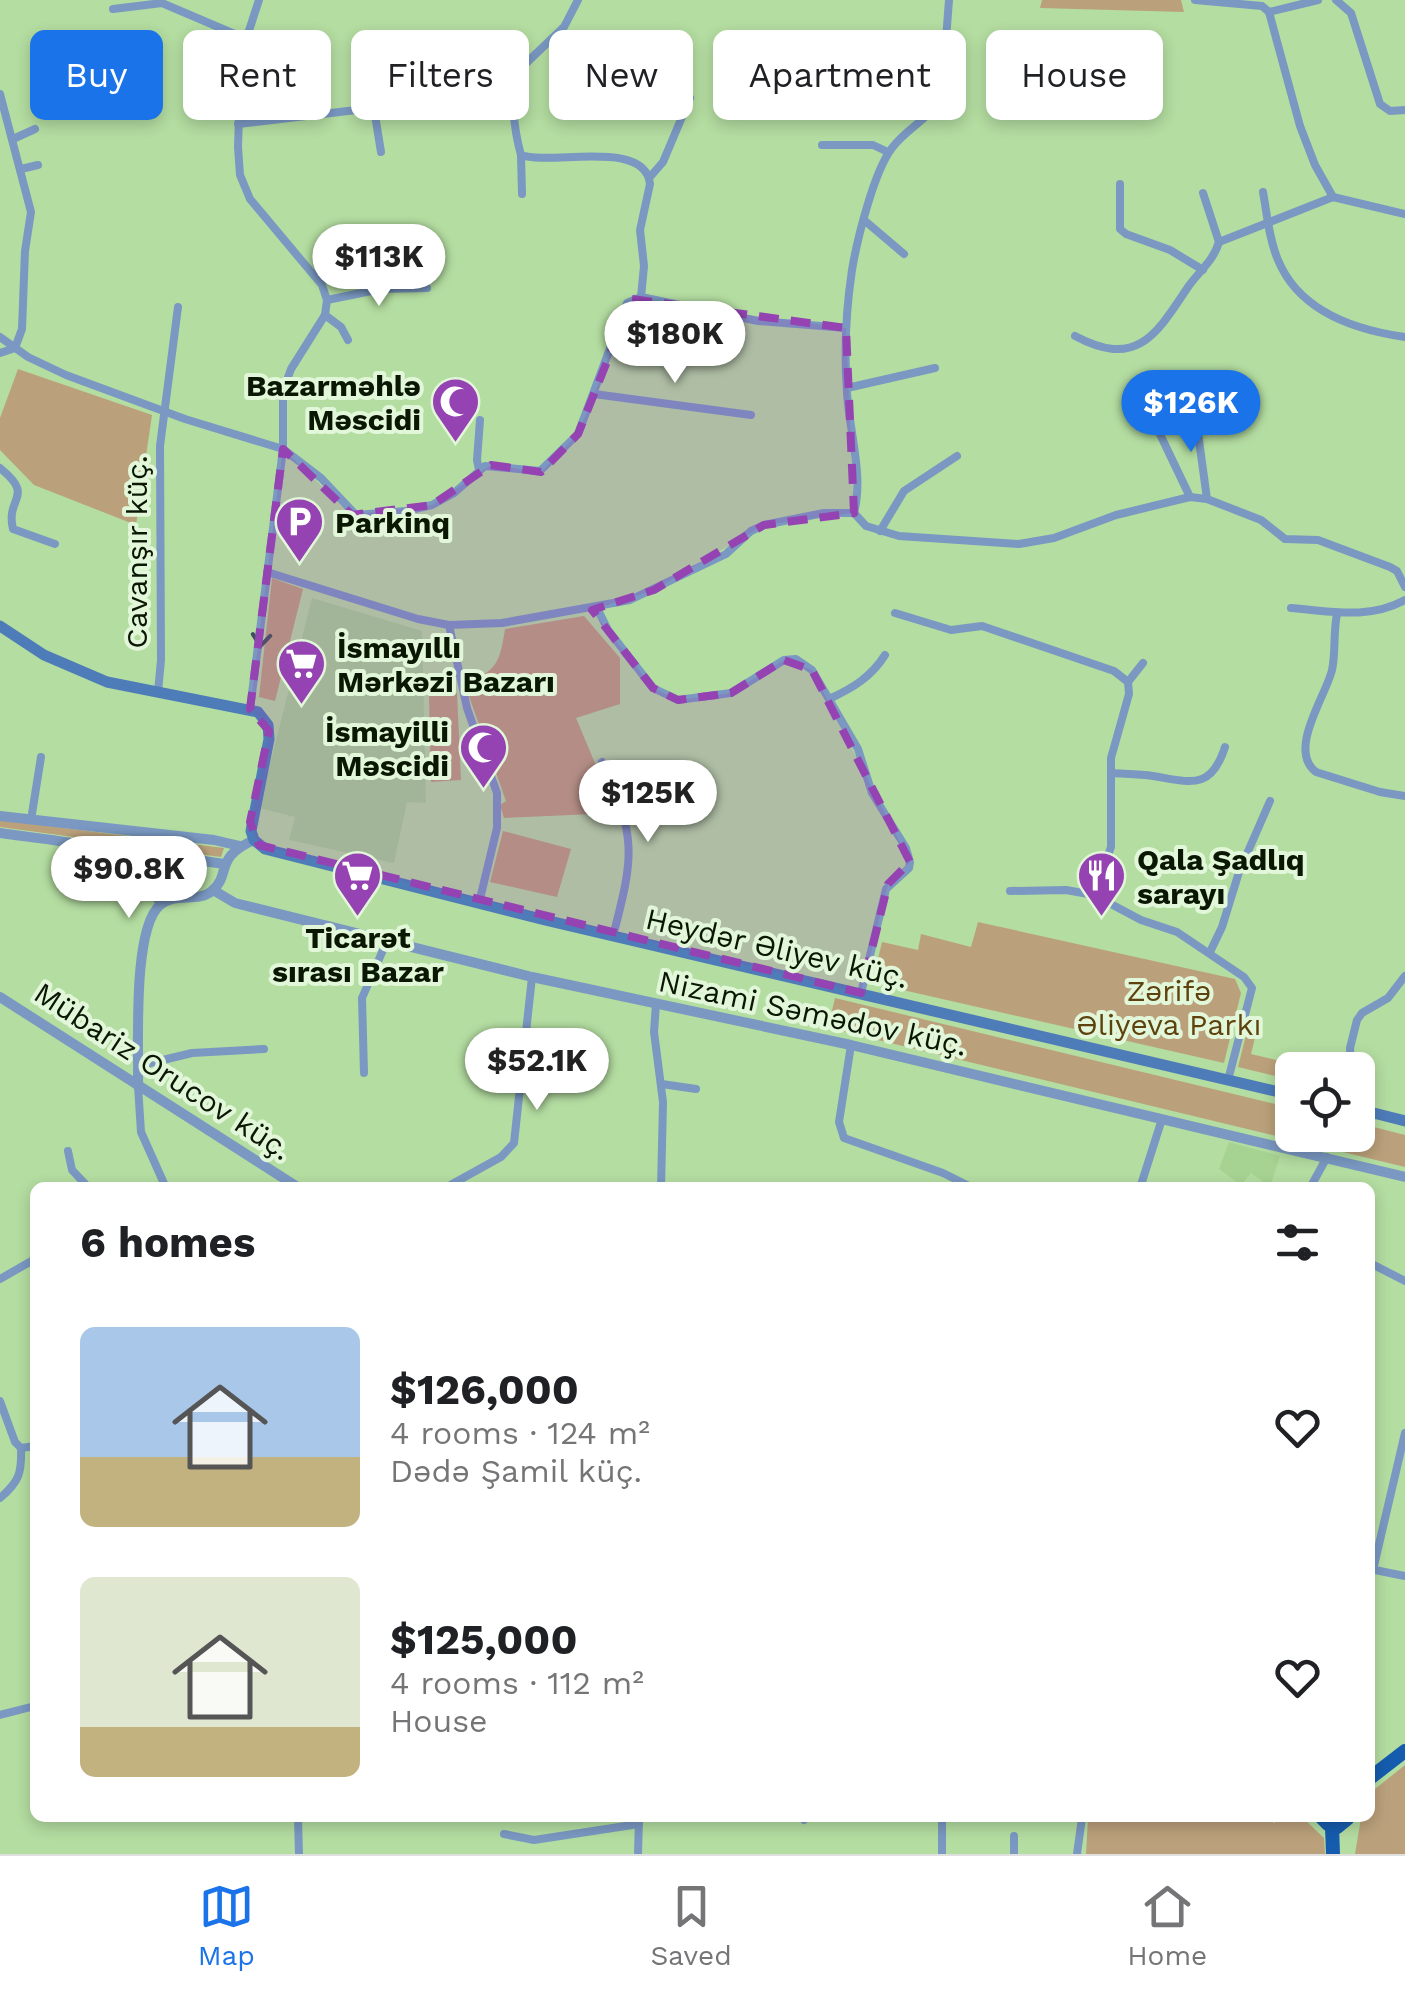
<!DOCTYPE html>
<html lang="en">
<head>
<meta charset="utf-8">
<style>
	:root { --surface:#fff; --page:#f2f2f2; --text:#202124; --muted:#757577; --line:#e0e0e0; --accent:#1a73e8 }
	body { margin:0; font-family:"Work Sans",sans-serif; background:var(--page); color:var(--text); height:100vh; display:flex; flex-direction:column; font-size:38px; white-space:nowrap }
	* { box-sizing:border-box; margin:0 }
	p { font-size:32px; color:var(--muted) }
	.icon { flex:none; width:55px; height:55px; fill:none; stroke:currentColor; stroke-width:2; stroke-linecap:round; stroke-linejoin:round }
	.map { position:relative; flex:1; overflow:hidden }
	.sheet { position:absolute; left:30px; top:1182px; width:1345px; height:640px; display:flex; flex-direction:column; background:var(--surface); border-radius:15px; box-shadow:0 5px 15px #0003 }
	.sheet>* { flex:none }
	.top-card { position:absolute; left:30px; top:30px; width:1345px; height:90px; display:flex; gap:20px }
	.fabs { position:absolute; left:1275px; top:1052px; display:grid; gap:20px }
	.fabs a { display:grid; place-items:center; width:100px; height:100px; border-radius:15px; background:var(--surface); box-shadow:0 5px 15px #0003; font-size:50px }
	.price { position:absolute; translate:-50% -85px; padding:0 22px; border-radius:35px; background:#fff; color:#222; font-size:32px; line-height:65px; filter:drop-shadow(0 2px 5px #0008) }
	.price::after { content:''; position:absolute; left:50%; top:60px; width:30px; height:22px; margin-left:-15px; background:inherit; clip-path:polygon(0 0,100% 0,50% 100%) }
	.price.current { background:var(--accent); color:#fff }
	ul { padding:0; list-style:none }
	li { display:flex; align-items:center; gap:30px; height:250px; padding:0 50px }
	li span { display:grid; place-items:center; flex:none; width:280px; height:200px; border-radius:15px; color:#555 }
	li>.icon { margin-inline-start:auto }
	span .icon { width:120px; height:120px; fill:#fffc; stroke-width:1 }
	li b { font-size:42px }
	h2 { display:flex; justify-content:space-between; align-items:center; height:120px; padding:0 50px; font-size:42px }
	.tag { padding:0 35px; border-radius:15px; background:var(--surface); box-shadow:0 5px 15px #0003; font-size:35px; line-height:90px }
	.tag.current { background:var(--accent); color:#fff }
	.dock { display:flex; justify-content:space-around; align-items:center; height:140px; border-top:2px solid var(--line); background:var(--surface); font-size:28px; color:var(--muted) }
	.dock a { display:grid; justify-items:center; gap:5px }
	.dock .current { color:var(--accent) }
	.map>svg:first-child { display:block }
</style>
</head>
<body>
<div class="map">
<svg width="1405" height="1854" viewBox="0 0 1405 1854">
	<rect width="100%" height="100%" fill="#b4dda1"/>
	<g fill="#a6d392">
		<path d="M312,598l110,33 4,172 -19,-1 -13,61 -105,-23 6,-23 -36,-9z"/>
		<path d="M1229,1142l51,14 -10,31 -19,-14 -10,12 -22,-16z"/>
	</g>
	<g fill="#bba17b">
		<path d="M1042,0h139l3,12 -144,-4z"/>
		<path d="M18,369l134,46 -16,110 -102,-40 -34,-35v-32z"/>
		<path d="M272,578l31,11 -28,112 -16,-4z"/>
		<path d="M584,616l36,42v46l-44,14 40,95 -112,5 -4,-13 6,-4 -42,-119c33,-9 36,-21 41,-53z"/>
		<path d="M457,693l4,87 -30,2 -2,-87z"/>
		<path d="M0,820l224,28 -3,9 -221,-30z"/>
		<path d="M503,831l68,18 -14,48 -67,-15z"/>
		<path d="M978,922l257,57 6,14 -17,70 -352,-80 10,-41 36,8 3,-16 50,13z"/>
		<path d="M835,998l457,110v27h66v-12l47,12v32l-577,-139z"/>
		<path d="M1248,1027l9,2 -6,25 66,16h-25v10l-54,-13z"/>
		<path d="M1405,1765v89h-50l6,-36h9v-25z"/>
		<path d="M1088,1818h180l6,5 6,-5h23l21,20 1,16h-239z"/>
	</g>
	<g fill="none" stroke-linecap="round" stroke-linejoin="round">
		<g stroke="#7a98c2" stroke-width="8">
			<path d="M578,0l-14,27 -44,42c-11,24 -6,61 1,86 30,11 124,-17 129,29l-10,46 4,36 -3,31 117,24 88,7"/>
			<path d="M1195,0l67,6 7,6 31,114 15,39 18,32"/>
			<path d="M1336,0l15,13 29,91 10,7 15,-1"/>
			<path d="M113,9l49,-6 82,35"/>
			<path d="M1269,12l49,-12"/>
			<path d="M0,94l31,118 -6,39 -3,78 -7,19"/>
			<path d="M374,109l7,43"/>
			<path d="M238,124l169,-20"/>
			<path d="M13,139l22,-10"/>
			<path d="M822,145h51l15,7"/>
			<path d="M521,155l1,39"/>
			<path d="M21,169l17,-4"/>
			<path d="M650,177l13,-15 27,-64"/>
			<path d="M1120,184v45l6,5 44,16 33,20"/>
			<path d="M1263,192c4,22 6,47 15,68 21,51 77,70 127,77"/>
			<path d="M1203,193l16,49"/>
			<path d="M864,220l40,34"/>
			<path d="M327,300l54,-11 46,-1"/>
			<path d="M325,315l16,12 7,13"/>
			<path d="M1075,336c62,33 81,-1 113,-49 11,-16 25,-25 31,-45l114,-45 72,17"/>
			<path d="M0,337l28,20 38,18 119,44 98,30 38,29 35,37 50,-4 26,-6 22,-12 31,-27 55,5 38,-37 49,-131 14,-6"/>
			<path d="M0,353l15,-5"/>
			<path d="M847,388l88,-20"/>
			<path d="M594,394l157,21"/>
			<path d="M1158,430l32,67"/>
			<path d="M1198,433l9,66"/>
			<path d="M0,468c36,29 5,29 13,61l42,15"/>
			<path d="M479,470l-2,-10 3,-40"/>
			<path d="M854,513l12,13 33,10 120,8 35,-6 62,-23 74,-18 17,2 54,21 24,19 33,1 72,27 7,4 8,16"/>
			<path d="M880,531l24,-40 53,-35"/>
			<path d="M267,572l151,47 31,6 53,-2 128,-23 96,-46 25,-23 13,-6 60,-12h30c10,-38 -5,-82 -7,-121 -3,-40 -1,-82 5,-122 5,-30 22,-99 40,-122 16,-22 42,-30 50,-56l7,-92"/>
			<path d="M597,608l11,22 45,58 25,12 53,-7 53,-33 12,-1 16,11 46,79 14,44 34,55 4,14 -1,6 -23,21 -25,104"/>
			<path d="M1291,608c39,3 78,12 114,-8"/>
			<path d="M895,613l56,17 31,-4 132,45 14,11 1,12 -18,64v89l-17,48"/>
			<path d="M1337,614c-4,19 -1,38 -5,56 -6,26 -45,80 -16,102l64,20 25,4"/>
			<path d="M449,625l18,83 30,85v35l-18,75"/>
			<path d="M1128,682l15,-19"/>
			<path d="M158,692l3,-32 -1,-214 18,-139"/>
			<path d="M829,699c24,-11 42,-22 56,-44"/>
			<path d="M250,709l33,-260v-58l8,-22 34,-54 2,-15 -5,-15 -72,-86 -10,-24 -2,-28 3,-92 18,-55"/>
			<path d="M602,762c35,75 32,94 11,174"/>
			<path d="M1111,773c14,1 28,1 42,3 37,6 58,15 72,-29"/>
			<path d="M31,820l10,-63"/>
			<path d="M1010,891l56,-1 28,5 47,25 36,12 67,45 8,11 -24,92"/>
			<path d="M1210,952l12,-25 17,-55 31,-71"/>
			<path d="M656,1004l-2,28 9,70 -2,86"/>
			<path d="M851,1045l-12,77 5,16 99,35 30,15"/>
			<path d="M138,1066l54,-13 72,-4"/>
			<path d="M1351,1070l-1,-22 7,-28 5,-7 26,-15 17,-22"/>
			<path d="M364,1073l-2,-75 25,-57"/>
			<path d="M662,1084l34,5"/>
			<path d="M138,1086l3,46 25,56"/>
			<path d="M68,1151l4,19 17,18"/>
			<path d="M445,1188l56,-31 13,-14 18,-166"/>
			<path d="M1140,1188l22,-69"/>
			<path d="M1310,1188l17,-31"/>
			<path d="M1370,1263l35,18"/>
			<path d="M0,1279l35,-20"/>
			<path d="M0,1401l15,41 6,6 14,-2"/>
			<path d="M0,1498c19,-16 22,-25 21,-50"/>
			<path d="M1370,1569l35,7"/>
			<path d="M1373,1570l32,-137"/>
			<path d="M0,1715l35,-9"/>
			<path d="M298,1818l1,36"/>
			<path d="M803,1818l1,2"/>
			<path d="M942,1818v36"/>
			<path d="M504,1834l30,6 105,-16"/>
			<path d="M1014,1836v18"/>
			<path d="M638,1854l1,-36"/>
			<path d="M1077,1854l5,-36"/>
		</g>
		<g stroke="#7a98c2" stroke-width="10">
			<path d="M0,816l214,24 26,6"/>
			<path d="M0,833c37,6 103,9 133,32 12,10 20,26 28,39"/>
			<path d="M136,867l3,-8 17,-5 68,10"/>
			<path d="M213,890l22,13 297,74 319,68 554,132"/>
			<path d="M0,997l299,191"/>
			<path d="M138,1086c1,-38 -6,-157 22,-181 15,-13 38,-2 52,-14 20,-17 1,-33 42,-51"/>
		</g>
		<g stroke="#4e7cb9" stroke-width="11">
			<path d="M0,626l44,29 63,27 151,30 10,13 1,14 -18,92 3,9 11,9 280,71 747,175"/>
			<path d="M1358,1109l47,12"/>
		</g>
		<g stroke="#165cae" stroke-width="14">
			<path d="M1370,1778l35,-27"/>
			<path d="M1322,1818l6,6 9,3 11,-9"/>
			<path d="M1332,1826l1,28"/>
		</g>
	</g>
	<defs><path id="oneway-chevron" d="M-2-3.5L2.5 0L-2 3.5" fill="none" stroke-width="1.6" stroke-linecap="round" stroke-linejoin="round" transform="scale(2.5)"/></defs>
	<use stroke="#3c5159" href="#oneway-chevron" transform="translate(261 640) rotate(96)"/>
	<path fill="#9543b2" fill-opacity="0.2" stroke="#9543b2" stroke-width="8" stroke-dasharray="20 12" stroke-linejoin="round" d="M632,299l214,29 8,185 -90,12 -110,65 -62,20 61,78 25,12 53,-7 53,-33 28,10 98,192 -22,22 -27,109 -602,-148 -9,-23 19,-91 -19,-22 33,-260 69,66 80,-10 59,-40 50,7 37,-38z"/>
	<defs>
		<symbol id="mosque-pin" viewBox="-11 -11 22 30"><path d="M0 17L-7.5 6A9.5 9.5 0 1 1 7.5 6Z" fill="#9543b2" stroke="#e2f7d9"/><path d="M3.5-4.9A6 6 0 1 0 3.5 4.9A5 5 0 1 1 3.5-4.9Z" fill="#fff"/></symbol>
		<symbol id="parking-pin" viewBox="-11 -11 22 30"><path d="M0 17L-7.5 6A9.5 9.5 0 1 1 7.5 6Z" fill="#9543b2" stroke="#e2f7d9"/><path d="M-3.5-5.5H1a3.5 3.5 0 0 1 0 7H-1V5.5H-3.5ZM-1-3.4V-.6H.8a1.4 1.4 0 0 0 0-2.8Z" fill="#fff"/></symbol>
		<symbol id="supermarket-pin" viewBox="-11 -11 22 30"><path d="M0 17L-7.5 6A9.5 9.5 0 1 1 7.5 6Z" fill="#9543b2" stroke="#e2f7d9"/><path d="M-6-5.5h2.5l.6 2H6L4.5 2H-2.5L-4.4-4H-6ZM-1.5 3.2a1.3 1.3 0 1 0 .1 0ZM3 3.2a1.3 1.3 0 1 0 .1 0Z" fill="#fff"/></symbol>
		<symbol id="restaurant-pin" viewBox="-11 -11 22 30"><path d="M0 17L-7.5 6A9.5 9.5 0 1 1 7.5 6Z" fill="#9543b2" stroke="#e2f7d9"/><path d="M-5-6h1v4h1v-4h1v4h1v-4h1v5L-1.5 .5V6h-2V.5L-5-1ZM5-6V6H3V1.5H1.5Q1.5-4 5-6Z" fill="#fff"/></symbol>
	</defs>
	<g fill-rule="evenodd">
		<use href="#mosque-pin" x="428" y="374" width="55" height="75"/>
		<use href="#parking-pin" x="272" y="494" width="55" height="75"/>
		<use href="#supermarket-pin" x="274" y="636" width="55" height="75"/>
		<use href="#mosque-pin" x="456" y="720" width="55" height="75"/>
		<use href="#supermarket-pin" x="330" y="848" width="55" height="75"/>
		<use href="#restaurant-pin" x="1074" y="848" width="55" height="75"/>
	</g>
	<g text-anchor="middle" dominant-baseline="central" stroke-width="8" stroke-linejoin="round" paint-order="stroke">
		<g font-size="30" font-weight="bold" fill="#091703" stroke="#e2f7d9" text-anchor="start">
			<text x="421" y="385" text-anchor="end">Bazarməhlə<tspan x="421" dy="34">Məscidi</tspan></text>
			<text x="335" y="522">Parkinq</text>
			<text x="337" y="647">İsmayıllı<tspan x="337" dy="34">Mərkəzi Bazarı</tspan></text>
			<text x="449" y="731" text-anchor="end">İsmayilli<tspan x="449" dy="34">Məscidi</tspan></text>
			<text x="1137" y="859">Qala Şadlıq<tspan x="1137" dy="34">sarayı</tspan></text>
			<text x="358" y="937" text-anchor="middle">Ticarət<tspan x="358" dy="34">sırası Bazar</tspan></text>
		</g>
		<g font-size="30" fill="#091703" stroke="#e2f7d9">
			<text transform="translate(136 552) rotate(-90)">Cavanşır küç.</text>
			<text transform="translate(777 948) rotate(13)">Heydər Əliyev küç.</text>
			<text transform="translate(813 1013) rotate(12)">Nizami Səmədov küç.</text>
			<text transform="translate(163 1071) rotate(33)">Mübariz Orucov küç.</text>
		</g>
		<g font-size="30" fill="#5e410d" stroke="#e2f7d9">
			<text x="1169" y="990">Zərifə<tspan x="1169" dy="34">Əliyeva Parkı</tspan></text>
		</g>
	</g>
</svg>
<div class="fabs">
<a><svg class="icon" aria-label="locate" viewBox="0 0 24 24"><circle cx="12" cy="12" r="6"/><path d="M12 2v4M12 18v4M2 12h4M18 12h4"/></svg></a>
</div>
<b class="price" style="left:379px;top:309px">$113K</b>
<b class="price" style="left:675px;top:386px">$180K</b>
<b class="price current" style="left:1191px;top:455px">$126K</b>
<b class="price" style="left:648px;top:845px">$125K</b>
<b class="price" style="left:129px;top:921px">$90.8K</b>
<b class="price" style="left:537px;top:1113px">$52.1K</b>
<div class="top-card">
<a class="tag current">Buy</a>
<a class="tag">Rent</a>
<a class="tag">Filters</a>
<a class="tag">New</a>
<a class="tag">Apartment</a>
<a class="tag">House</a>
</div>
<section class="sheet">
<h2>6 homes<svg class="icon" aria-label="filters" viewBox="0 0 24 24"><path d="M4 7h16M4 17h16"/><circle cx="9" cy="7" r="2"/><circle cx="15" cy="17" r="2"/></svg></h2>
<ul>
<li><span style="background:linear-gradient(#a9c7e8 65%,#c2b280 0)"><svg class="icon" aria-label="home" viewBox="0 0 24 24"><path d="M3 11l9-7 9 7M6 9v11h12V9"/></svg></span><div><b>$126,000</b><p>4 rooms · 124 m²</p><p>Dədə Şamil küç.</p></div><svg class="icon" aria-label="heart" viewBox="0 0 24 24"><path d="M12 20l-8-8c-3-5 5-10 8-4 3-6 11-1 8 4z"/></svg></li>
<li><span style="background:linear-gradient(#dfe7d0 75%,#c2b280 0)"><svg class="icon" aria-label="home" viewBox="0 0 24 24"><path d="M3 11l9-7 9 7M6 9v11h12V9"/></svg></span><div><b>$125,000</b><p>4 rooms · 112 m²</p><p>House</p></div><svg class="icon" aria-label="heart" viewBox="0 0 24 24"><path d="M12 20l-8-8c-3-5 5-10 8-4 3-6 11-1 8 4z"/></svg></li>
</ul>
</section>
</div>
<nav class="dock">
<a class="current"><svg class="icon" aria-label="map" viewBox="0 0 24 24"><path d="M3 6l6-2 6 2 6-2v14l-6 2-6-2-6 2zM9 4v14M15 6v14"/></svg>Map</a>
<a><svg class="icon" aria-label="saved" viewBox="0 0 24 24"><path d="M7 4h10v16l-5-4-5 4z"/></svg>Saved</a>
<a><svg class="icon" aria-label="home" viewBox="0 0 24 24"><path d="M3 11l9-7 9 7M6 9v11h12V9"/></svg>Home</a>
</nav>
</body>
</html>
